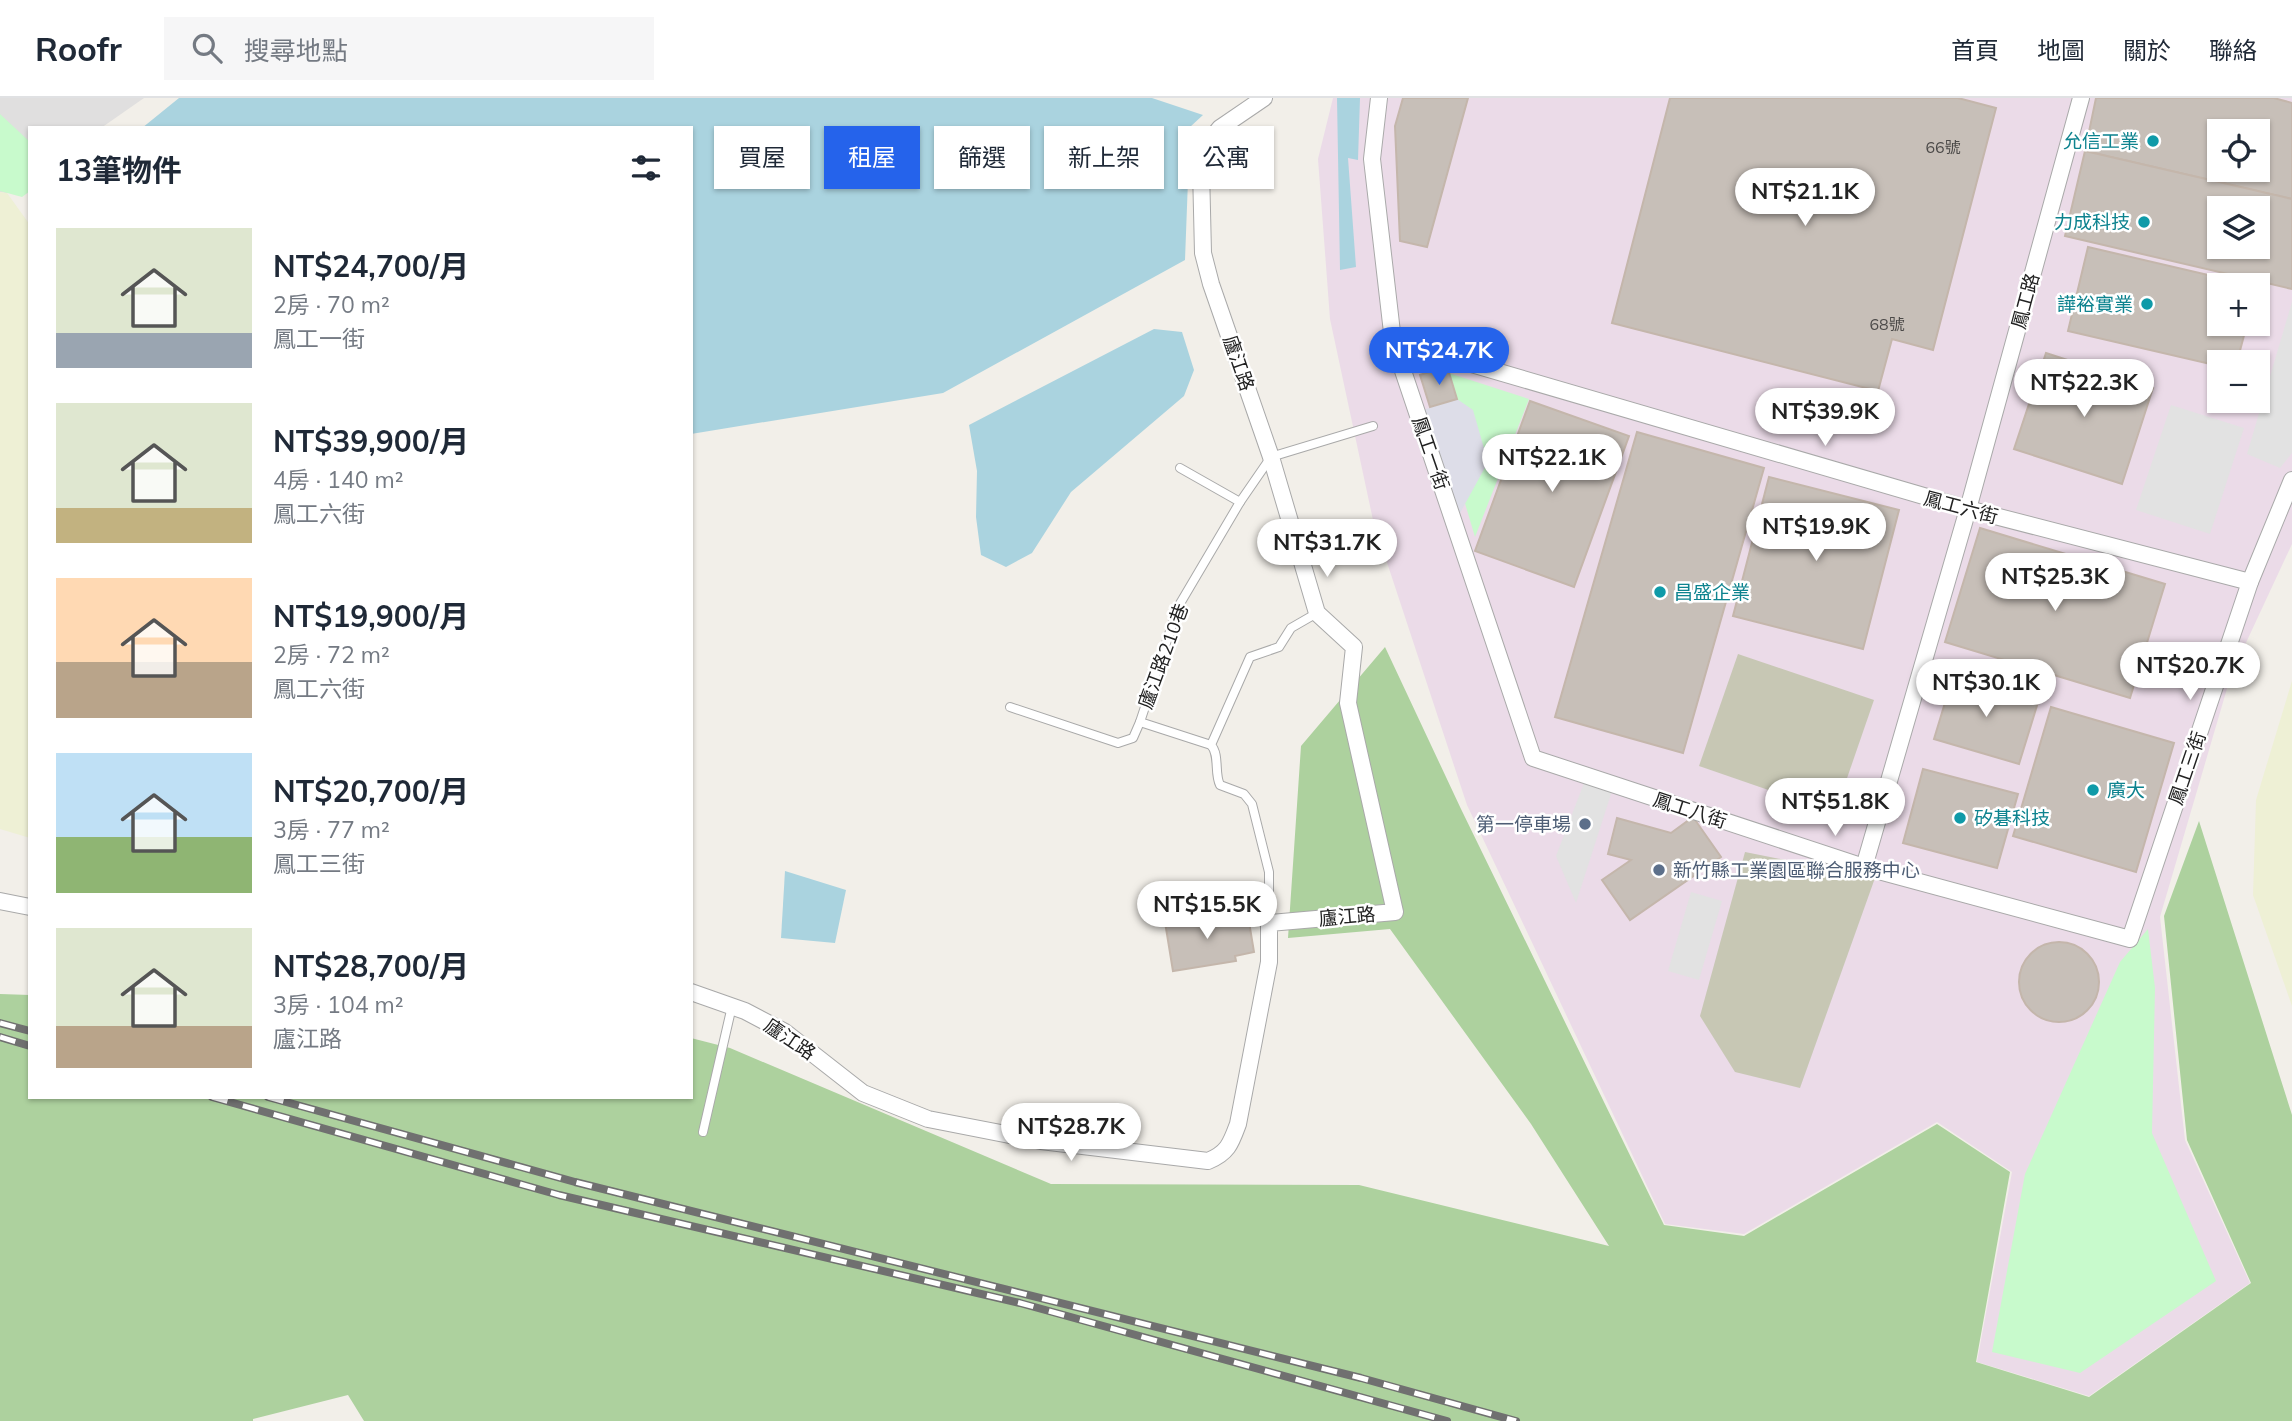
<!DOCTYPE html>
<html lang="zh-TW">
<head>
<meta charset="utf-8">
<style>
	:root { --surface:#fff; --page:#f6f6f7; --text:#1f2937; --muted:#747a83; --line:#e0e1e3; --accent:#2563eb }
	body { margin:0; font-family:Mulish,"Noto Sans TC",sans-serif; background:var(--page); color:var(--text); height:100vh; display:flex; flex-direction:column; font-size:26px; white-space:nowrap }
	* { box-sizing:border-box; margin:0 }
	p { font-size:23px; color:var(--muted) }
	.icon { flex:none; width:38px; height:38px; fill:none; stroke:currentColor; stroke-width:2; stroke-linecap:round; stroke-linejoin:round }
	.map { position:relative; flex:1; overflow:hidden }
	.details { position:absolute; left:28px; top:28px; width:665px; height:973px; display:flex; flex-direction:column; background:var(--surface); border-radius:0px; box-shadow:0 2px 5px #0004 }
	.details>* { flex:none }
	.guide { position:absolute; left:714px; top:28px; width:665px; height:63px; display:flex; gap:14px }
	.controls { position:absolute; left:2207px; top:21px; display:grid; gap:14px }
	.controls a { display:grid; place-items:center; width:63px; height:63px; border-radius:0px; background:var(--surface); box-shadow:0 2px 5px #0004; font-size:35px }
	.price { position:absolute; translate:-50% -60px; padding:0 16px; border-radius:24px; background:#fff; color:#222; font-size:23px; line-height:46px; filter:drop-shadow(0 2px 4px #0008) }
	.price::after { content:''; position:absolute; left:50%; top:42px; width:21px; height:16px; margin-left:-10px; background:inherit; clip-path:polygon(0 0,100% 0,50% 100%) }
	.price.current { background:var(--accent); color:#fff }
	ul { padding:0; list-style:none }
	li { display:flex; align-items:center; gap:21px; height:175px; padding:0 28px }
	li span { display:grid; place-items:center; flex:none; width:196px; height:140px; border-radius:0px; color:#555 }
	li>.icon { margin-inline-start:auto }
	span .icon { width:84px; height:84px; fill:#fffc; stroke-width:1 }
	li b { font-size:30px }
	h2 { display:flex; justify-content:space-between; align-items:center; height:84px; padding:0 28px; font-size:30px }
	.tag { padding:0 24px; border-radius:0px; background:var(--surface); box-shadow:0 2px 5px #0004; font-size:24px; line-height:63px }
	.tag.current { background:var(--accent); color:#fff }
	header { display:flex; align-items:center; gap:42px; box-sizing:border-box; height:98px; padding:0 35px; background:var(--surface); border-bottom:2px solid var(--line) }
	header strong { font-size:33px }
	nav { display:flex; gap:38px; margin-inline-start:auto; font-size:24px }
	.search { width:490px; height:63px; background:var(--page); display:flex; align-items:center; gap:18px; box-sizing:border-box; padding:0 24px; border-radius:0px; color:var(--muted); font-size:26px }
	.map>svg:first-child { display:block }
</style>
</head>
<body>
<header>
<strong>Roofr</strong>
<div class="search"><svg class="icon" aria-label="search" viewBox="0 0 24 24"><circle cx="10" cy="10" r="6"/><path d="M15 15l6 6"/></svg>搜尋地點</div>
<nav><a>首頁</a><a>地圖</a><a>關於</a><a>聯絡</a></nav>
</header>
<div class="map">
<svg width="2292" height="1323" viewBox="0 0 2292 1323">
	<rect width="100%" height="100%" fill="#f2efe9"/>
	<path fill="#e0dfdf" d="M0,0h144l-43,30h-71v49l-23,16 -7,-1z"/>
	<path fill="#ebdbe8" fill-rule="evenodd" d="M1333,0h959v446l-61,131 -71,242 25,223 65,143 -161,113 -112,-34 35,-190 -75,-50 -193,112 -79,-10 -198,-419 -94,-285 -43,-201 -12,-160zM2219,33h39v39h-39zM2219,110h39v39h-39zM2219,187h39v39h-39zM2219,264h39v39h-39z"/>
	<g fill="#c7c7b4">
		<path d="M1738,556l136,46 -39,113 -136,-47z"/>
		<path d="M1745,754l130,26 -75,210 -65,-16 -35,-56z"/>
	</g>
	<g fill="#eef0d5">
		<path d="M0,94l7,1 23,32v613l-30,-9z"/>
		<path d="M2292,583v325l-39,-111 3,-95z"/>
	</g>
	<path fill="#add19e" d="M1385,549l76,162 203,416 80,11 193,-112 73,48 -34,190 113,35 162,-114 -64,-143 -23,-224 35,-95 93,294v306h-1928l-16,-26 -95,24v2h-253v-427l30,1v102h661v-59l39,10 321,136 308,1 250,61 -78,-122 -141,-195 -102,9 13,-192z"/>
	<g fill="#c8facc">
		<path d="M0,16l30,28v49l-8,6 -22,-6z"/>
		<path d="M1424,267l105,34 -54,138z"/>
		<path d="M2148,831l7,59 -3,145 64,148 -136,92 -88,-21 33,-178 95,-212z"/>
	</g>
	<g fill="#e2e2e2">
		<path d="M2292,204v151l-12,15 -33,-14z"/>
		<path d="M2171,307l73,23 -34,106 -74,-24z"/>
		<path d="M1584,685l28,8 -36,112 -20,-47z"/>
		<path d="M1691,794l31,9 -23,79 -31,-9z"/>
	</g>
	<path fill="#dddde8" d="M1457,301l16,11 15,52 -34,62 -37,-112z"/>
	<g fill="#aad3df">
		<path d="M179,0h973l51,17 -13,12 -5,133 -242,133 -252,41v-306h-549z"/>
		<path d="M1337,0h23l-2,62 -10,-2 8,109 -16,3z"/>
		<path d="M1154,231l28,3 12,38 -10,26 -113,96 -39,61 -26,14 -25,-12 -5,-38 1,-46 -8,-46z"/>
		<path d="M785,773l61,19 -11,53 -54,-5z"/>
	</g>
	<g fill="#c7bfb8" stroke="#c4b6ab" stroke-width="2" fill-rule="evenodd">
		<path d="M1403,0h65l-41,149 -27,-6 -5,-115z"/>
		<path d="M1670,0h288l38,10 -63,242 -41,-11 -14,52 -266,-68z"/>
		<path d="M2096,0h178l18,5v96l-207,-48zM2219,33h39v39h-39z"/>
		<path d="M2085,53l207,48v90l-227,-53zM2219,110h39v39h-39z"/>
		<path d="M2088,149l163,38h-32v39h28l-10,38h-18v4l-151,-35z"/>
		<path d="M2046,255l107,35 -31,96 -108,-35z"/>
		<path d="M1447,268l10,33 -27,8 -10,-32z"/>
		<path d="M1530,303l99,35 -55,151 -99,-36z"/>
		<path d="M1637,334l127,36 -81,285 -128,-36z"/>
		<path d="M1769,379l130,33 -36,139 -130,-33z"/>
		<path d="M1980,430l185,56 -35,114 -185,-56z"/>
		<path d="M1954,575l85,26 -20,65 -85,-25z"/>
		<path d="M2051,609l123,36 -38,129 -123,-36z"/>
		<path d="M1923,671l95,25 -21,74 -94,-25z"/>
		<path d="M1693,719l28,40 -91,63 -28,-40 29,-20 -23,-6 9,-36 54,15z"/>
		<path d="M1229,814l2,13 18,-3 5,30 -19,4 1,5 -63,10 -8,-49z"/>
		<circle cx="2059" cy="884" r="40"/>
	</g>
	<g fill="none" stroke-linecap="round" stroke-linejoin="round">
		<defs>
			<g id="service">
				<path d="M1180,370l60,34"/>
				<path d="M1010,609l108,36 15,-5 7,-16"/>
				<path d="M1211,647l-71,-23 38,-115 62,-105 31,-45 102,-31"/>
				<path d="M1269,825v-51l-17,-68 -8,-10 -24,-9c-6,-12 0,-30 -9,-40l39,-88 29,-10 12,-19 26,-15"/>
				<path d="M703,1034l29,-126"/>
			</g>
			<g id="minor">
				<path d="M1379,0l-7,61 21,182 140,417 331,109 266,72 120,-357 42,-102"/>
				<path d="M1393,243l575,168 282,73"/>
				<path d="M1864,769l104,-358 113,-411"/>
				<path d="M0,803l30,6"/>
				<path d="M691,894l54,19 40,21 78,61 65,26 113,22 167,20c20,-8 23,-18 30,-37l31,-162v-39l126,-11 -47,-209 6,-56 -37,-34 -46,-156 -60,-173 -8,-31 -2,-84 6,-25 13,-16 44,-30"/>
			</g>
		</defs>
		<use href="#service" stroke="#a9a9a9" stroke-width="10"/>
		<use href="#minor" stroke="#a9a9a9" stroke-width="18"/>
		<use href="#service" stroke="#fff" stroke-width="8"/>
		<use href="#minor" stroke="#fff" stroke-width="16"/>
		<defs>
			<g id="rail">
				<path d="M0,925l30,8"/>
				<path d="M0,939l30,9"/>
				<path d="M212,999l347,98 461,108 427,118"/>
				<path d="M268,999l307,85 786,196 155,43"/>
			</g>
		</defs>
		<use href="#rail" stroke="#707070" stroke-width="8"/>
		<use href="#rail" stroke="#fff" stroke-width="5" stroke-dasharray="16" stroke-linecap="butt"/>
	</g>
	<g fill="#0f9aa8" stroke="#fff" stroke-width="2.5">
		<circle cx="2153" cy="43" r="7"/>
		<circle cx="2144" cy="124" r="7"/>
		<circle cx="2147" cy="206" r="7"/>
		<circle cx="1660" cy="494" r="7"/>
		<circle cx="2093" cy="692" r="7"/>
		<circle cx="1960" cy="720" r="7"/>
	</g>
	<g fill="#5c6f8a" stroke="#fff" stroke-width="2.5">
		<circle cx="1585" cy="726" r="7"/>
		<circle cx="1659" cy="772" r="7"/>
	</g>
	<g text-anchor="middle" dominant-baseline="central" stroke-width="5" stroke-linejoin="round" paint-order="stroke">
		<g font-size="16" fill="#4b4948">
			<text x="1943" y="49">66號</text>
			<text x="1887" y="226">68號</text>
		</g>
		<g font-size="19" fill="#0d838f" stroke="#fff" text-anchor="end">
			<text x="2139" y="43">允信工業</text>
			<text x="2130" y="124">力成科技</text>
			<text x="2133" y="206">譁裕實業</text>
			<text x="1674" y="494" text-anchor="start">昌盛企業</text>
			<text x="2107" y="692" text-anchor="start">廣大</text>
			<text x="1974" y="720" text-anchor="start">矽碁科技</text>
		</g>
		<g font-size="19" fill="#222" stroke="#fff">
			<text transform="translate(2025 203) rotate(-75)">鳳工路</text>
			<text transform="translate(1239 265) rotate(71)">廬江路</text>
			<text transform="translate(1431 355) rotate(71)">鳳工一街</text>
			<text transform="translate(1961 409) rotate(15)">鳳工六街</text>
			<text transform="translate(1163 558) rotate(-70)">廬江路210巷</text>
			<text transform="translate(2187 670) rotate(-71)">鳳工三街</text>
			<text transform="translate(1690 712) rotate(18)">鳳工八街</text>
			<text transform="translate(1347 818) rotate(-5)">廬江路</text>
			<text transform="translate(790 941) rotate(34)">廬江路</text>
		</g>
		<g font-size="19" fill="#4e5e75" stroke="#fff" text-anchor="end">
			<text x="1571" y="726">第一停車場</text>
			<text x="1673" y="772" text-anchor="start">新竹縣工業園區聯合服務中心</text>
		</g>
	</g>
</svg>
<div class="controls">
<a><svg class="icon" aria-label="locate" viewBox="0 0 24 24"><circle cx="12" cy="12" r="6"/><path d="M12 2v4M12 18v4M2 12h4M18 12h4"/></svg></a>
<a><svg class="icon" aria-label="layers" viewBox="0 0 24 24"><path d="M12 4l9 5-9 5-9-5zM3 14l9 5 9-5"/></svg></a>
<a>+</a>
<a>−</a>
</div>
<b class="price" style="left:1805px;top:130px">NT$21.1K</b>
<b class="price current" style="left:1439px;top:289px">NT$24.7K</b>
<b class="price" style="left:2084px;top:321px">NT$22.3K</b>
<b class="price" style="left:1825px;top:350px">NT$39.9K</b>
<b class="price" style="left:1552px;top:396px">NT$22.1K</b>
<b class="price" style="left:1816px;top:465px">NT$19.9K</b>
<b class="price" style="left:1327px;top:481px">NT$31.7K</b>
<b class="price" style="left:2055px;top:515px">NT$25.3K</b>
<b class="price" style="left:2190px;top:604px">NT$20.7K</b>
<b class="price" style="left:1986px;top:621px">NT$30.1K</b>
<b class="price" style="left:1835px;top:740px">NT$51.8K</b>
<b class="price" style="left:1207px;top:843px">NT$15.5K</b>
<b class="price" style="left:1071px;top:1065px">NT$28.7K</b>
<div class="guide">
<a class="tag">買屋</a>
<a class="tag current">租屋</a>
<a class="tag">篩選</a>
<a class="tag">新上架</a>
<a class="tag">公寓</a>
</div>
<section class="details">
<h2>13筆物件<svg class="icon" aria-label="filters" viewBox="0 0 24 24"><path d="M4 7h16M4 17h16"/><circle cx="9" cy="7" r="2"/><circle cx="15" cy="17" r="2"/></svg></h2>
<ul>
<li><span style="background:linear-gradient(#dfe7d0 75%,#9aa5b1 0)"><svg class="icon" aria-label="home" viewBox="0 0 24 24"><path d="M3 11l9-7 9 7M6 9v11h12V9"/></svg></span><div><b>NT$24,700/月</b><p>2房 · 70 m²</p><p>鳳工一街</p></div></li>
<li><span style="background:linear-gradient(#dfe7d0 75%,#c2b280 0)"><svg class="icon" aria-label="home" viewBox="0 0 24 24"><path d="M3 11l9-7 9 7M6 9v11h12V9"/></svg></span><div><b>NT$39,900/月</b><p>4房 · 140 m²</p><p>鳳工六街</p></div></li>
<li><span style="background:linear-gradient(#ffd9b3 60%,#b9a48a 0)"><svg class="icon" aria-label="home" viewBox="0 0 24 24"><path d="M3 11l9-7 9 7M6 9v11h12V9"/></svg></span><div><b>NT$19,900/月</b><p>2房 · 72 m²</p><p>鳳工六街</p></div></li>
<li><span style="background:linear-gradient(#bfe0f5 60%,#8fb573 0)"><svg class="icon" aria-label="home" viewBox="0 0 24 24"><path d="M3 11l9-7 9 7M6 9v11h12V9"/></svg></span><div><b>NT$20,700/月</b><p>3房 · 77 m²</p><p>鳳工三街</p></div></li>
<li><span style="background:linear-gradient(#dfe7d0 70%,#b9a48a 0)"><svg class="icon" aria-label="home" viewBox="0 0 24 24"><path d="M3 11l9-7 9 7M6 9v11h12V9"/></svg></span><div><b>NT$28,700/月</b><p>3房 · 104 m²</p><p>廬江路</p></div></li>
</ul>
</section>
</div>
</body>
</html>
